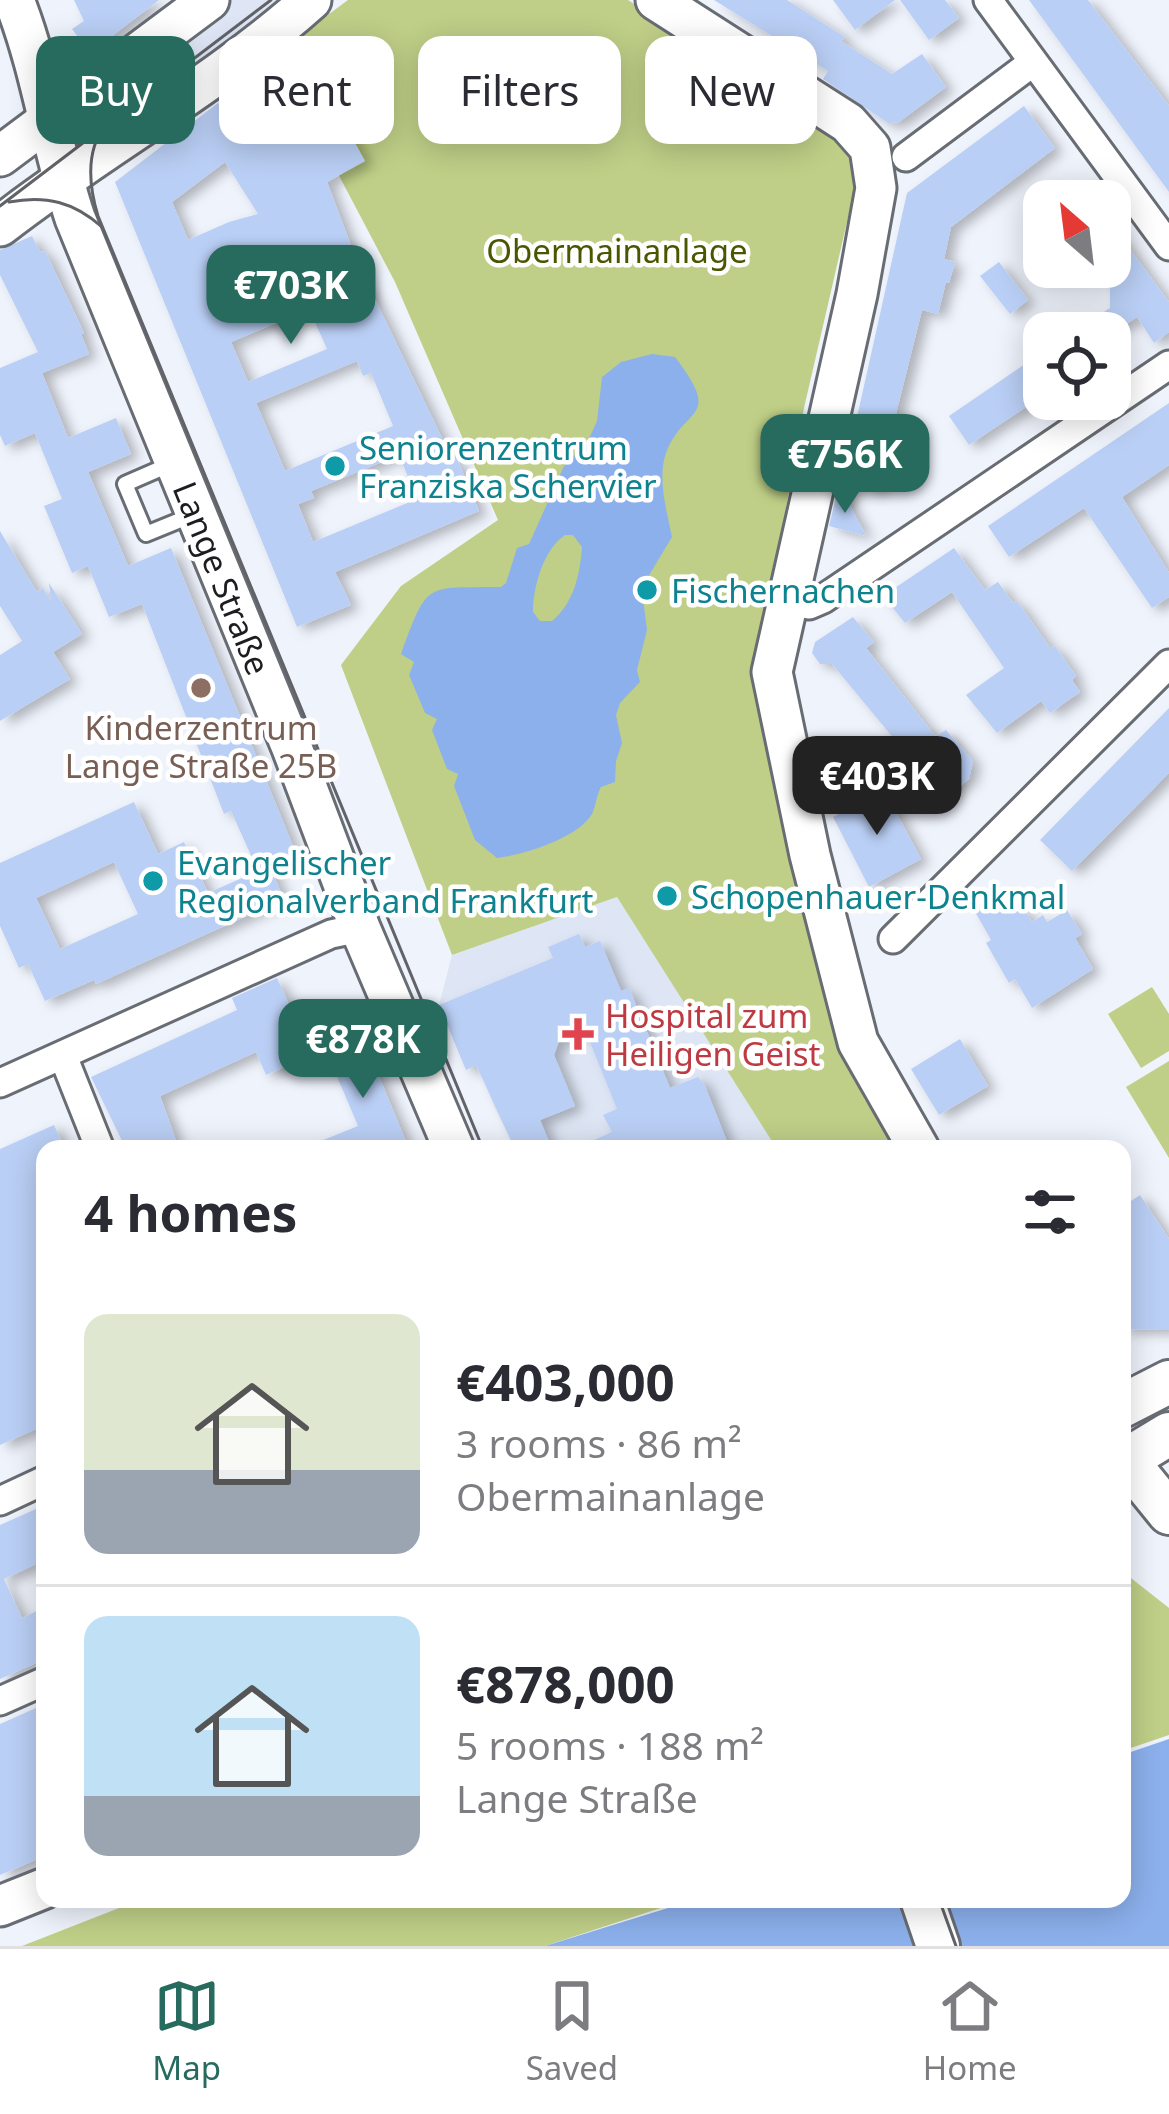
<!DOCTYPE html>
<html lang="en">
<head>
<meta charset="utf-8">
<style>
	:root { --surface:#fff; --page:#f7f7f7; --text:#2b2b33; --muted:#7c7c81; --line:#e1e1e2; --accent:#266b5e }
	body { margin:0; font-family:"Noto Sans",sans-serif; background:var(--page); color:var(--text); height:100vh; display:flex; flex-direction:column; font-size:45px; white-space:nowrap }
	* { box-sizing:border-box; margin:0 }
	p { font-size:39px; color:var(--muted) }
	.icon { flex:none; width:66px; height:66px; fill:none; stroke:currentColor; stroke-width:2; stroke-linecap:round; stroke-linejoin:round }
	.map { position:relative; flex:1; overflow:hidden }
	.details { position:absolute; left:36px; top:1140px; width:1095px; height:768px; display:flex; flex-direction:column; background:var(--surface); border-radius:24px; box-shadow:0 6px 30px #0003 }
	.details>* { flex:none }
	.top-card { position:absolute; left:36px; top:36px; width:1098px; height:108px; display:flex; gap:24px }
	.needle { width:78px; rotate:332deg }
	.tools { position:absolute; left:1023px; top:180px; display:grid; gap:24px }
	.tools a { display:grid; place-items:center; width:108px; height:108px; border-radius:24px; background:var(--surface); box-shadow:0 6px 30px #0003; font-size:60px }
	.price { position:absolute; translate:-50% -102px; padding:0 27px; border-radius:24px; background:var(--accent); color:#fff; font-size:39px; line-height:78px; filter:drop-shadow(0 3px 6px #0008) }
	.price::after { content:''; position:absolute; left:50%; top:72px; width:36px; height:27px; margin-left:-18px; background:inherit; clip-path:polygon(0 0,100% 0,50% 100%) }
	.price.selected { background:#222; color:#fff }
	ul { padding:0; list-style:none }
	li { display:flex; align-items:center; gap:36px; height:300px; padding:0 48px }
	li+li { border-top:3px solid var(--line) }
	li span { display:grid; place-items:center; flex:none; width:336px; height:240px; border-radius:24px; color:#555 }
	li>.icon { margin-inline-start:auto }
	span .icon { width:144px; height:144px; fill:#fffc; stroke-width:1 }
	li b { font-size:51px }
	h2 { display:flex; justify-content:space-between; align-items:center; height:144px; padding:0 48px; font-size:51px }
	.chip { padding:0 42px; border-radius:24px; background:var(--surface); box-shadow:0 6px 30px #0003; font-size:42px; line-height:108px }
	.chip.selected { background:var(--accent); color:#fff }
	.tabs { display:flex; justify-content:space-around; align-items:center; height:168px; border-top:3px solid var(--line); background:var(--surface); font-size:33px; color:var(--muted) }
	.tabs a { display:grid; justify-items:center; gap:6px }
	.tabs .selected { color:var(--accent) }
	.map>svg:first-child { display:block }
</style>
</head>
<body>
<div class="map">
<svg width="1169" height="1946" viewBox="0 0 1169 1946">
	<defs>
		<filter id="shadow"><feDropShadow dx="8" dy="4.5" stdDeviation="6" flood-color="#0004"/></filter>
	</defs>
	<rect width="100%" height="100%" fill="#eff3fc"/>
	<g fill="#dee6f5">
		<path d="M231,0h61l-179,127 -27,-9 8,-13z"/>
		<path d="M617,897l150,233 10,19h-262l-22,-45 -14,-40 -13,6 -27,-65 13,-50z"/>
	</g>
	<g fill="#bfcf87">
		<path d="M348,0h280l216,141 8,11 4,31 -52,225 -45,250 82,395 24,47 34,49h-122l-160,-252 -165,58 -111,-290 60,-79 97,-66 -103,-238 -120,-228z"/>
		<path d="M1152,987l17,27v37l-28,17 -33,-54z"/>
		<path d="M1169,1061v97l-43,-71z"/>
		<path d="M1122,1571l47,37v127l-47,16z"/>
		<path d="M142,1899h546l-143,47h-523z"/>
	</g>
	<g fill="#8cb0ec" fill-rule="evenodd">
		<path d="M652,354l23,3c49,64 9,48 -9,96 -9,25 1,59 6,84l-24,40 -5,22 4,31 -10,40 3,12 -20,21 -4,12 6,28 -6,18 -1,21 -14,5c-5,9 -5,19 -9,27 -14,24 -69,41 -95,44l-22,-18 -21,-54 4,-12 -11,-5 -15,-39 5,-11 -12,-6 -16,-38 5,-13 -13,-8c27,-74 24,-66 100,-67l5,-4 11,-35 12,-4 35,-78 23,-23 10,-22 5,-44 19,-15zM565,535h8l9,12c-2,27 -8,56 -30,74h-12l-7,-9c0,-26 11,-63 32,-77z"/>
		<path d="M1169,1739v207h-624l152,-47h425v-144z"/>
	</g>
	<g fill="#bacff5" fill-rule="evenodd" filter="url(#shadow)">
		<path d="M74,0h85l-69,53 -18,-24 12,-8z"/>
		<path d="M714,0h73l58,37 -4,4 51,33 30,-20 24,33 -47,35 -11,1 -65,-44 5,-8z"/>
		<path d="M833,0h62l-40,30z"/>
		<path d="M900,0h45l14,18 -30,22z"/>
		<path d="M1029,0h59l81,106v86z"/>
		<path d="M252,95l30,39 27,-22 19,26 18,-11 19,34 -38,21 30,80 96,199 4,-2 22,52 -144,61 16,33 -54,22 -182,-445 103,-79 9,12zM225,162l33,52 -29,8 -41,18 -16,-38zM309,309l18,40 -79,33 -17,-40zM357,361l6,15 8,-3 22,53 -108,45 -29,-68zM399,455l18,44 -104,43 -15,-38 16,-6 -3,-7z"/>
		<path d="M1024,106l31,42 -104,79 -7,32 11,3 -6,21 -3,-1 -8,32 -16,-4 -46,183 -27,-40 58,-260z"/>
		<path d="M1110,222l59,80v30l-15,11 -17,-26 -24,16h-41l38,-25v-23l-13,-18h13z"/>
		<path d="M32,236l8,16 5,-1 39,82 -3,1 8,20 -47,19 26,65 48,-20 15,36 -43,18 40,94 43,-18 126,308 -27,12 14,31 -188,85 -2,-4 -49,21 -17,-37 -9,4 -19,-42v-63l134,-61 24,52 26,-12 24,51 50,-22 -27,-60 -7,3 -82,-210 -33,13 -21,-51 -16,7 -28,-67 18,-7 -27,-66 -30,13 -5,-11v-67l38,-16 -38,-77v-25zM114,862l24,52 -78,35 -24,-51z"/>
		<path d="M999,262l29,38 -18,14 -30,-38z"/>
		<path d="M1044,351v44l-75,50 -20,-29z"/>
		<path d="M1169,403v62l-47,32 47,76v24l-17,11 -68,-100 -75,49 -21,-31z"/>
		<path d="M839,485l27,51 -37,-10z"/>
		<path d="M0,531l37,61 6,-4 8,14 -2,-19 33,51 -29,18 17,27 -70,42v-66l22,-14 -22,-35z"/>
		<path d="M954,548l31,42 13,-8 15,21 4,-2 34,48 4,-3 21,30 -4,4 8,12 -30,21 -9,-12 -44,32 -31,-38 38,-27 -52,-76 -47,31 -22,-27z"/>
		<path d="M853,617l21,25 -8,6 69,88 11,-6 27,31 -4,18 -25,20 -112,-135h-12l-8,-11 3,-11z"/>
		<path d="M1169,708v65l-97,98 -32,-31z"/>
		<path d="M884,790l37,69 -52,28 -36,-70z"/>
		<path d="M1004,893l11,18 8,-4 9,15 11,-7 4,7 20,-12 15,24 -7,4 18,31 -61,39 -17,-29 -6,4 -23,-40 5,-3 -17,-30z"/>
		<path d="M579,934l6,13 15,-6 21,50 8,-3 41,100 28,-11 7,9 25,63h-156l38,-17 -9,-17 14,-6 -32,-79 -26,11 -5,14 21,51 -35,14 12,29h-37l-39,-84 -10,5 -27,-65 114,-47 -5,-11z"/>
		<path d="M277,978l35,77 -46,20 -10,-23 -96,44 19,53h-53l-35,-72 146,-67 -5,-12z"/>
		<path d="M361,1033l48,116h-108l57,-23 -33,-78z"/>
		<path d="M960,1039l28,47 -49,29 -28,-46z"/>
		<path d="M54,1125l11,24h-20v276l-45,20v-296z"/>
		<path d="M1140,1195l29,44v91l-47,-1v-122z"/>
		<path d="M45,1505v55l-41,19 18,39 23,-11v52l-45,20v-154z"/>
		<path d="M45,1704v152l-45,19v-151z"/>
	</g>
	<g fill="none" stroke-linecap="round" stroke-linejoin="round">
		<defs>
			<path id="lane" d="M171,464l-46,20 21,50 49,-20"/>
			<g id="street">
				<path d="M988,0l181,246"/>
				<path d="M906,157l126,-94"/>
				<path d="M786,601l23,4 14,-6 346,-234"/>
				<path d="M893,939l276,-275"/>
				<path d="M63,1056l37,93"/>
				<path d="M0,1083l331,-149 29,-6"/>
				<path d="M0,1501l45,-21"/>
				<path d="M0,1701l45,-20"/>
			</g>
			<g id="secondary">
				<path d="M14,0c28,71 37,146 61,218l217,530 68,180 94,221"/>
				<path d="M656,0l192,123 22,25 6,40 -19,106 -85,378 38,183 48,187 61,107"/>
				<path d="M0,156l209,-156"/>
				<path d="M0,226c101,-79 215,-140 311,-226"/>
				<path d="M0,1906l45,-18"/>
			</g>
			<g id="primary">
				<path d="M1122,1406l47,-24"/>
				<path d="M1169,1434l-43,26 43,53"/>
				<path d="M922,1899l16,47"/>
			</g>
		</defs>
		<use href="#lane" stroke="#686c73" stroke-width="20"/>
		<use href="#street" stroke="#686c73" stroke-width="33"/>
		<use href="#secondary" stroke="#686c73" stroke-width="45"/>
		<use href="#primary" stroke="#686c73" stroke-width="48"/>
		<use href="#lane" stroke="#fff" stroke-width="14"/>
		<use href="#street" stroke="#fff" stroke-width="27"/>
		<use href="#secondary" stroke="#fff" stroke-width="39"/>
		<use href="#primary" stroke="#fff" stroke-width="42"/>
		<g stroke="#616368" stroke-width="3">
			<path d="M136,90c-43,37 -55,70 -38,126l385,933"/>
			<path d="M9,202c37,-7 65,0 93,25"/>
			<path d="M0,206l271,-206"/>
			<path d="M939,1899l17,47"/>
		</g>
	</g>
	<g fill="#0f9aa8" stroke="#fff" stroke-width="4.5">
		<circle cx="335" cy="466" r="12"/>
		<circle cx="647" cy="590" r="12"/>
		<circle cx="153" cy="881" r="12"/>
		<circle cx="667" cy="896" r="12"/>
	</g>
	<circle fill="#8d6e63" stroke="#fff" stroke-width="4.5" cx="201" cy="688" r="12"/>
	<path fill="#e0444e" stroke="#fff" stroke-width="4.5" d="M572 1016h12v12h12v12h-12v12h-12v-12h-12v-12h12z"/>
	<g text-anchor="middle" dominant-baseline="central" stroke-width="9" stroke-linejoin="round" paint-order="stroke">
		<g font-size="33" fill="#4a5600" stroke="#fff">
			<text x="617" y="250">Obermainanlage</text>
		</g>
		<g font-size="33" fill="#0d838f" stroke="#fff" text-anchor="start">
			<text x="359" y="447">Seniorenzentrum<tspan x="359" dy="38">Franziska Schervier</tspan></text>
			<text x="671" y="590">Fischernachen</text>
			<text x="177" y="862">Evangelischer<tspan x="177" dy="38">Regionalverband Frankfurt</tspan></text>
			<text x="691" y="896">Schopenhauer-Denkmal</text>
		</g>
		<g font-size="33" fill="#1c1d20" stroke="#fff">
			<text transform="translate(222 578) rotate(68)">Lange Straße</text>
		</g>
		<g font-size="33" fill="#785e54" stroke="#fff">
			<text x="201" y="727">Kinderzentrum<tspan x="201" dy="38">Lange Straße 25B</tspan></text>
		</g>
		<g font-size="33" fill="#be3a42" stroke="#fff" text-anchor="start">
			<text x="605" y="1015">Hospital zum<tspan x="605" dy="38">Heiligen Geist</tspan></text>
		</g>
	</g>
</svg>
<div class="tools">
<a><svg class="needle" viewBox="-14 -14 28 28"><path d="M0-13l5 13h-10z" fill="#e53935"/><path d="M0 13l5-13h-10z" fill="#7c7c81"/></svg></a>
<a><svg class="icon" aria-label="locate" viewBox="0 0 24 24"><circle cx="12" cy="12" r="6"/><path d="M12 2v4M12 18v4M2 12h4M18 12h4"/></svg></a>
</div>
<b class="price" style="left:291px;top:347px">€703K</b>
<b class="price" style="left:845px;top:516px">€756K</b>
<b class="price selected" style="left:877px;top:838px">€403K</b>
<b class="price" style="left:363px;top:1101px">€878K</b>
<div class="top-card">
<a class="chip selected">Buy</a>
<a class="chip">Rent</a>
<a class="chip">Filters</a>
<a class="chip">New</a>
</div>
<section class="details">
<h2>4 homes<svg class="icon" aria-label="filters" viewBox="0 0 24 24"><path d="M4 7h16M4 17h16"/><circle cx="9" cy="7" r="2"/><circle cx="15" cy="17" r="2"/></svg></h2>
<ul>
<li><span style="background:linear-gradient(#dfe7d0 65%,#9aa5b1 0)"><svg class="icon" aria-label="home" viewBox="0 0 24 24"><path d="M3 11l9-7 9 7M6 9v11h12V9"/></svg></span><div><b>€403,000</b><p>3 rooms · 86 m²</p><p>Obermainanlage</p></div></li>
<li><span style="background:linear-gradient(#bfe0f5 75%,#9aa5b1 0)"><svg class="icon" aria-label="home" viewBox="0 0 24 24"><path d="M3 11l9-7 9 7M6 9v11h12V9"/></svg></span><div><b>€878,000</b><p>5 rooms · 188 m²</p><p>Lange Straße</p></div></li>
</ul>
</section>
</div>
<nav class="tabs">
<a class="selected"><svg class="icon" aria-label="map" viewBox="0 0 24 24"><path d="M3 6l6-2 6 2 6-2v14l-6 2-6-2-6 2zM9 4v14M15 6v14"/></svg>Map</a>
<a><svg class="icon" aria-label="saved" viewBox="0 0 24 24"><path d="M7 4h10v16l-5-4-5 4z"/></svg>Saved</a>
<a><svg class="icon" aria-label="home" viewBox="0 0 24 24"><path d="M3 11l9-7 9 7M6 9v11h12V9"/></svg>Home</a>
</nav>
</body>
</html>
